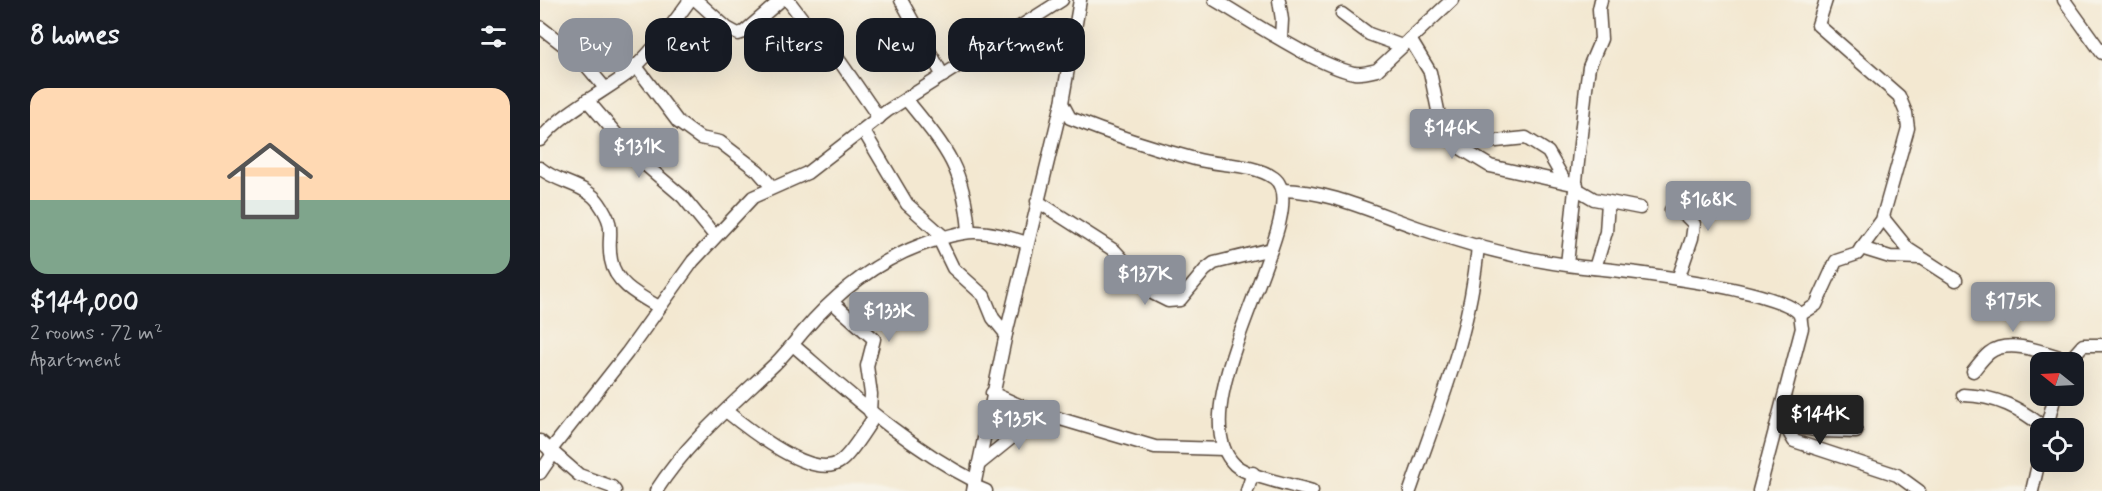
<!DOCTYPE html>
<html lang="en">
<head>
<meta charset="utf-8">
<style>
	:root { --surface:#171b24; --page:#20242c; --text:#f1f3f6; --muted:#9ea1a6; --accent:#8c9099 }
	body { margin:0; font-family:Mynerve,sans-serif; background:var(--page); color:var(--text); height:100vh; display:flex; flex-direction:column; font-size:22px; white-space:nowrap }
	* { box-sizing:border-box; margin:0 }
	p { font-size:20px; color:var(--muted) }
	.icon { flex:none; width:33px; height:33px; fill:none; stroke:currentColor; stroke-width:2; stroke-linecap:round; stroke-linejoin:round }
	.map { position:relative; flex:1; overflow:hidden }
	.panel { display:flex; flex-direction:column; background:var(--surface); width:540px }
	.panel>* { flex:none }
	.banner { position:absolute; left:18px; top:18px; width:570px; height:54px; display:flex; gap:12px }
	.needle { width:39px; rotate:288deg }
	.buttons { position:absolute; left:1490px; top:352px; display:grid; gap:12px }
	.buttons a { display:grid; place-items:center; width:54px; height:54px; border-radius:12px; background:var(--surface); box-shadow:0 6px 24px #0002; font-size:30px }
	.price { position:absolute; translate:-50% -51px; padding:0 14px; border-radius:6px; background:var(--accent); color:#fff; font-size:20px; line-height:39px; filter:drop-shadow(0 2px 3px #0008) }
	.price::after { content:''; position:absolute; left:50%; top:36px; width:18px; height:14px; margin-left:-9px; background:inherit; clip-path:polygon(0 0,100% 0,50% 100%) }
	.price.current { background:#222; color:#fff }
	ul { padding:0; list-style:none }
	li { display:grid; align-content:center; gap:12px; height:318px; padding:0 30px }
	li span { display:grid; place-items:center; height:186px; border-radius:18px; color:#555 }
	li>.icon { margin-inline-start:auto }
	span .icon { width:108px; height:108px; fill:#fffc; stroke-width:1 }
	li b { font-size:26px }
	h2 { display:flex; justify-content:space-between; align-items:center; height:72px; padding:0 30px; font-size:26px }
	.pill { padding:0 21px; border-radius:18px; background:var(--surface); box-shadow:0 6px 24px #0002; font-size:21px; line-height:54px }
	.pill.current { background:var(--accent); color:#fff }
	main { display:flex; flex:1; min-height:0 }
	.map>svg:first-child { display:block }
</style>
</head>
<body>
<main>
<section class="panel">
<h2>8 homes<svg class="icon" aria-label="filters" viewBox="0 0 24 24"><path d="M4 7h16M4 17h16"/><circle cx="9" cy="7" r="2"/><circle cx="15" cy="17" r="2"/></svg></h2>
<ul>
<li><span style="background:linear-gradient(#ffd9b3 60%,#7fa58c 0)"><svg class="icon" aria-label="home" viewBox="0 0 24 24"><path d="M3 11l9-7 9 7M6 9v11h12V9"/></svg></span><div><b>$144,000</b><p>2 rooms · 72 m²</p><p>Apartment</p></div></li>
</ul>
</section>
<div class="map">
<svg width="1562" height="491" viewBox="0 0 1562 491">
	<rect width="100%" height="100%" fill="#f7f3e8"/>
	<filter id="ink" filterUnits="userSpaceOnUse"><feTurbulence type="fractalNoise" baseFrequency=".0167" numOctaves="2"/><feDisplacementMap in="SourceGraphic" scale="12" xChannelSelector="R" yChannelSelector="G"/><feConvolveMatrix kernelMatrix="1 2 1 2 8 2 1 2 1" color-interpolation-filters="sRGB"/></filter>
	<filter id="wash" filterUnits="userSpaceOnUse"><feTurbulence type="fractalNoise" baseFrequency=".008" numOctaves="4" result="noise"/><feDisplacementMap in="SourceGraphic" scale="24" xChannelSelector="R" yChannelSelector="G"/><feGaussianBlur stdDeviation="1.35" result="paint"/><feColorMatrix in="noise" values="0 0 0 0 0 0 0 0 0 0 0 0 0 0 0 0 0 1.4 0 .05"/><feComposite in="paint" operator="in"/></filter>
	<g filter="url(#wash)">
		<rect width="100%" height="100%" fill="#f3e8d1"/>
	</g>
	<g filter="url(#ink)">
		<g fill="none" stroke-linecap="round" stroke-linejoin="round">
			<defs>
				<g id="street">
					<path d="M156,0l31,28 11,6 6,-2 37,-32"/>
					<path d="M248,0l22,29 22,21 47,68"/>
					<path d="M361,0l42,76"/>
					<path d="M540,0l-18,103 8,15c40,16 83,30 125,41 25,7 58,4 79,19 44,32 -100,229 -39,287 13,12 58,20 77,26"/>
					<path d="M675,0c36,21 101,65 139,73 8,1 15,-1 23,-3l75,-70"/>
					<path d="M739,0l3,20 -1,18"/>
					<path d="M1524,0l38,53"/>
					<path d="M802,14l27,20 33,12"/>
					<path d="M0,27l39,30 26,31"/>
					<path d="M870,39l20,33 11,53 21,24 28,17 87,19"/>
					<path d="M95,65l43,57 22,16 20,4 38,29 14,16"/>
					<path d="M366,99c39,48 58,68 63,132"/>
					<path d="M47,100l48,56 48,41 32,39"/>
					<path d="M323,130l44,74 37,33"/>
					<path d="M913,137l33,5 40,-4 22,14 16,28"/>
					<path d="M0,140c23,-28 57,-44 86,-65 23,-18 47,-51 64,-75"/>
					<path d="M0,168c17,15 46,16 59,35 19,27 7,31 12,57 4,24 29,36 48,47"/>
					<path d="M1037,189l17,10 46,9"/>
					<path d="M743,190c47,1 92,23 136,38 52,18 109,33 164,39 34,3 202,22 217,48 1,3 1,10 2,13l-43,163"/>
					<path d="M497,201l78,50 39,43 14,7 12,-1 25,-30 9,-7 57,-14"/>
					<path d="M1131,210l14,5 9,9 -2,14 -14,41"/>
					<path d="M1343,218l25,31 48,31"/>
					<path d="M399,239l14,29 31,28 9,22 13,16"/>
					<path d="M1321,248l29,9 31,1"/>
					<path d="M1027,264l19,-176 3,-21 12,-28 -2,-30 2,-9"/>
					<path d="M1055,268l11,-36 2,-30"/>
					<path d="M292,302l42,37 -7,27 4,28 -1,18"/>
					<path d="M1260,315l16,-10 20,-44 21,-7 25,-34 26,-92 -2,-15 -7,-17 -81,-71 8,-25"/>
					<path d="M253,345c58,50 113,101 182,136"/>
					<path d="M1527,363l16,-18h19"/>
					<path d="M1433,371c5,-6 10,-13 16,-18 20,-16 59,1 80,7"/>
					<path d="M452,393l38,17 125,37 69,2"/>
					<path d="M1423,395c34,1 57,13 83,34"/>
					<path d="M186,411c21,17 88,71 115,50 11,-8 25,-33 34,-45"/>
					<path d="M1240,416l14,25 103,34 22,16"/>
					<path d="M1246,425l36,6 34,1"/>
					<path d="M1506,429l9,-33"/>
					<path d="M0,441l39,34 33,12 3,4"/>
					<path d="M10,451l77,-98 66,-92 60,-64 54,-24 80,-62 175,-111"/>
					<path d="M438,465l63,-51"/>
					<path d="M0,473l13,-19"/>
					<path d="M434,486l12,5"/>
					<path d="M116,491c31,-49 77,-87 119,-127 10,-10 18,-20 27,-31 33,-39 71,-70 119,-88 47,-17 59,-17 106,-2"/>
					<path d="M433,491l33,-157 56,-231"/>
					<path d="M707,491l6,-18"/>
					<path d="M870,491c28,-81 61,-159 68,-246"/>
					<path d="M1492,491l8,-35"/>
				</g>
			</defs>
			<use href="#street" stroke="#574639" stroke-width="15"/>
			<use href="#street" stroke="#fff" stroke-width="12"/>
		</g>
	</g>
</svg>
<div class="buttons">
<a><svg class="needle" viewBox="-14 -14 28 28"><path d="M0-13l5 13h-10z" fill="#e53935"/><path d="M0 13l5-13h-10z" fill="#9ea1a6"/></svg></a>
<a><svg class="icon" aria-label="locate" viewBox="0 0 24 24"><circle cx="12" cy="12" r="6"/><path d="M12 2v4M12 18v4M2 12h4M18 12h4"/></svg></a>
</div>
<b class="price" style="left:912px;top:160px">$146K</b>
<b class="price" style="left:99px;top:179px">$131K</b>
<b class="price" style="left:1168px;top:232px">$168K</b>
<b class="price" style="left:605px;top:306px">$137K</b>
<b class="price" style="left:1473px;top:333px">$175K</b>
<b class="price" style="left:349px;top:343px">$133K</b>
<b class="price current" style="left:1280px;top:446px">$144K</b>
<b class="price" style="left:479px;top:451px">$135K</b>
<div class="banner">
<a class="pill current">Buy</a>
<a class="pill">Rent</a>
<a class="pill">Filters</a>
<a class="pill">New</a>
<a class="pill">Apartment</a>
</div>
</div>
</main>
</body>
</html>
